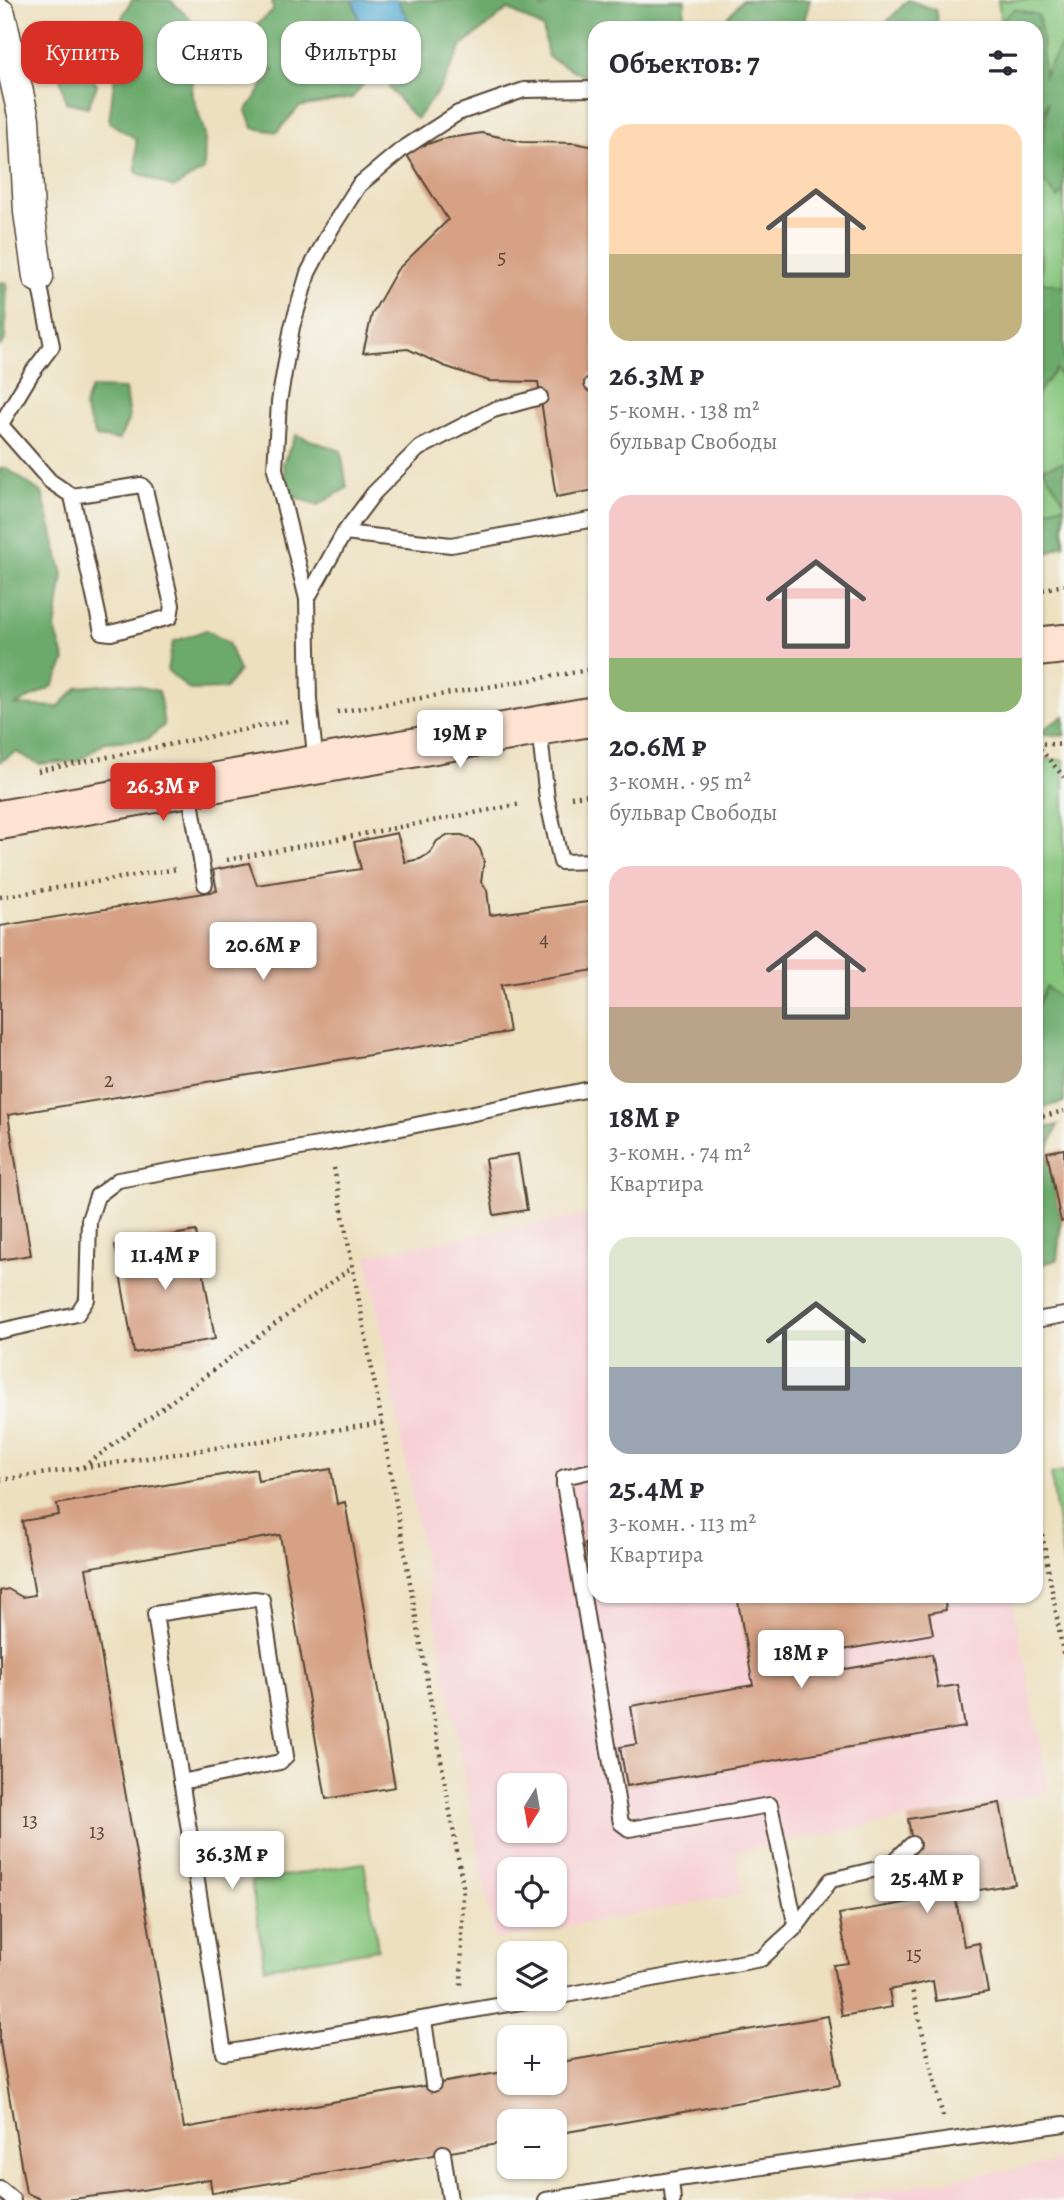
<!DOCTYPE html>
<html lang="ru">
<head>
<meta charset="utf-8">
<style>
	:root { --surface:#fff; --page:#f2f2f3; --text:#2b2b33; --muted:#7c7c81; --accent:#d93025 }
	body { margin:0; font-family:Alegreya,serif; background:var(--page); color:var(--text); height:100vh; display:flex; flex-direction:column; font-size:26px; white-space:nowrap }
	* { box-sizing:border-box; margin:0 }
	p { font-size:23px; color:var(--muted) }
	.icon { flex:none; width:38px; height:38px; fill:none; stroke:currentColor; stroke-width:2; stroke-linecap:round; stroke-linejoin:round }
	.map { position:relative; flex:1; overflow:hidden }
	.drawer { position:absolute; left:588px; top:21px; width:455px; height:1582px; display:flex; flex-direction:column; background:var(--surface); border-radius:21px; box-shadow:0 2px 5px #0004 }
	.drawer>* { flex:none }
	.top-card { position:absolute; left:21px; top:21px; width:462px; height:63px; display:flex; gap:14px }
	.needle { width:46px; rotate:191deg }
	.fabs { position:absolute; left:497px; top:1773px; display:grid; gap:14px }
	.fabs a { display:grid; place-items:center; width:70px; height:70px; border-radius:14px; background:var(--surface); box-shadow:0 2px 5px #0004; font-size:35px }
	.price { position:absolute; translate:-50% -60px; padding:0 16px; border-radius:7px; background:#fff; color:#222; font-size:23px; line-height:46px; filter:drop-shadow(0 2px 4px #0008) }
	.price::after { content:''; position:absolute; left:50%; top:42px; width:21px; height:16px; margin-left:-10px; background:inherit; clip-path:polygon(0 0,100% 0,50% 100%) }
	.price.current { background:var(--accent); color:#fff }
	ul { padding:0; list-style:none }
	li { display:grid; align-content:center; gap:14px; height:371px; padding:0 21px }
	li span { display:grid; place-items:center; height:217px; border-radius:21px; color:#555 }
	li>.icon { margin-inline-start:auto }
	span .icon { width:126px; height:126px; fill:#fffc; stroke-width:1 }
	li b { font-size:30px }
	h2 { display:flex; justify-content:space-between; align-items:center; height:84px; padding:0 21px; font-size:30px }
	.tag { padding:0 24px; border-radius:21px; background:var(--surface); box-shadow:0 2px 5px #0004; font-size:24px; line-height:63px }
	.tag.current { background:var(--accent); color:#fff }
	.map>svg:first-child { display:block }
</style>
</head>
<body>
<div class="map">
<svg width="1064" height="2200" viewBox="0 0 1064 2200">
	<rect width="100%" height="100%" fill="#f6f6f2"/>
	<filter id="ink" filterUnits="userSpaceOnUse"><feTurbulence type="fractalNoise" baseFrequency=".0143" numOctaves="2"/><feDisplacementMap in="SourceGraphic" scale="14" xChannelSelector="R" yChannelSelector="G"/><feConvolveMatrix kernelMatrix="1 2 1 2 8 2 1 2 1" color-interpolation-filters="sRGB"/></filter>
	<filter id="wash" filterUnits="userSpaceOnUse"><feTurbulence type="fractalNoise" baseFrequency=".00686" numOctaves="4" result="noise"/><feDisplacementMap in="SourceGraphic" scale="28" xChannelSelector="R" yChannelSelector="G"/><feGaussianBlur stdDeviation="1.57" result="paint"/><feColorMatrix in="noise" values="0 0 0 0 0 0 0 0 0 0 0 0 0 0 0 0 0 1.4 0 .05"/><feComposite in="paint" operator="in"/></filter>
	<g filter="url(#wash)">
		<rect width="100%" height="100%" fill="#ede0bf"/>
		<g fill="#f7cfd4" fill-rule="evenodd">
			<path d="M595,1213v383h417l37,196 -314,59 8,43 -248,46 -128,-685zM509,1785h46v45h-46zM509,1869h46v45h-46z"/>
			<path d="M1064,2161v39h-239z"/>
		</g>
		<g fill="#85c47c" stroke="#60774d" stroke-width="2">
			<path d="M998,0h66v546h-4l-24,14v-532h-34z"/>
			<path d="M1041,759l23,1v342l-28,7v-304z"/>
			<path d="M1064,1471v97l-13,-94z"/>
			<path d="M364,1863l14,86 -113,19 -14,-87z"/>
		</g>
		<g fill="#6caa6c" stroke="#546a45" stroke-width="2">
			<path d="M132,0h38l33,31 -12,59 14,44 -1,36 -31,18 -37,-16v-33l-27,-17 13,-105z"/>
			<path d="M272,0h80l6,14 8,67 -14,17 -53,9 -22,25 -24,-4 -7,-17 28,-41 -26,2 -3,-38 28,-23z"/>
			<path d="M397,0h140l5,8 12,-8h131l-2,19 5,9h-93v48h-11l-36,-19 -5,-29 -35,-19 -46,37 -22,43 -24,30 -27,-31 24,-60z"/>
			<path d="M742,0h68l-8,28h-84z"/>
			<path d="M908,0l28,10 2,18h-57z"/>
			<path d="M1014,9l24,6 4,20 2,40 17,-29h3v145l-6,7 -21,-23 11,-74 -12,28v-101h-42z"/>
			<path d="M83,60l14,25 -9,22 -22,-5 -6,-25z"/>
			<path d="M1036,238l5,18 1,26 20,4 2,-3v101l-8,-15 -20,26z"/>
			<path d="M0,282l7,1 -2,57 -5,6z"/>
			<path d="M91,388l34,1 4,29 -10,22 -23,-3 -12,-29z"/>
			<path d="M296,435l45,16 6,37 -29,17 -30,-10 -5,-32z"/>
			<path d="M1064,462v39l-21,-33z"/>
			<path d="M0,468h6l36,25 21,82 -8,54 10,32 -12,25 -38,19 43,2 20,-20 46,-4 35,8 5,34 -16,14 -43,3 -27,19 -39,3 -23,-12 -16,10z"/>
			<path d="M1064,505v41h-4l-24,14v-48z"/>
			<path d="M206,630l22,13 11,28 -14,18 -35,1 -23,-20 6,-28z"/>
			<path d="M1064,716v20l-27,-3z"/>
			<path d="M1046,987l18,13v102l-28,7v-101z"/>
			<path d="M1058,1125l-11,27 14,70 -4,38 -21,6v-136z"/>
		</g>
		<path fill="#55acd1" stroke="#486b78" stroke-width="2" d="M352,0h45l16,28 -23,52 -24,1 -8,-67z"/>
		<g id="blocks">
			<g fill="#d6a184">
				<path d="M482,133l40,9 52,1 21,4v225l-5,2 5,31v85l-39,7 -18,-115 -49,-1 -45,-15 -36,-17 -45,4 9,-39 25,-44 51,-50 -43,-68 37,-13z"/>
				<path d="M397,833l8,29 15,-3 10,-6 7,-12 10,-6h15l11,5 7,9 4,12 -3,21 6,8 3,25 105,-14v69l-94,15 8,47 -501,83 23,140 -31,5v-334l217,-35 -4,-21 36,-7 8,22 104,-16 -7,-27z"/>
				<path d="M1064,1149v72l-3,1 -14,-70z"/>
				<path d="M518,1154l9,56 -33,5 -9,-56z"/>
				<path d="M196,1231l19,108 -81,14 -19,-108z"/>
				<path d="M256,1469l2,12 73,-12 6,35 8,-2 50,285 -69,12 -46,-264 -194,33 98,560 325,-57v11h46v-19l273,-47 12,69 -285,49v-13h-46v21l-297,51 -2,-14 -74,12 -72,9h-21l-17,-7 -26,-150v-452l8,-2 14,8 13,-2 -13,-74 37,-6 -2,-11z"/>
				<path d="M595,1542v38l-3,1 -7,-37z"/>
				<path d="M737,1596h207l2,14 -17,3 4,21 -113,20 3,19 109,-19 6,34 20,-3 7,42 -338,59 -7,-39 17,-3 -6,-38 122,-21z"/>
				<path d="M1000,1803l15,81 -60,10 9,52 15,-3 9,49 -52,9 -3,-20 -44,9 3,17 -50,9 -9,-51 15,-2 -9,-49 83,-14 -14,-81z"/>
			</g>
		</g>
	</g>
	<g filter="url(#ink)">
		<use href="#blocks" fill-opacity="0" stroke="#564536" stroke-width="2"/>
		<g fill="none" stroke-linecap="round" stroke-linejoin="round">
			<defs>
				<g id="lane">
					<path d="M592,384h3"/>
					<path d="M0,424l50,57 22,15 69,-11 4,4 27,116 -2,12 -59,16 -9,-1 -30,-136"/>
					<path d="M1,424l30,-50 21,-28 -14,-69"/>
					<path d="M344,533l107,12 144,-26"/>
					<path d="M307,599l-32,-130 4,-67 13,-75 16,-54 23,-44 28,-44 42,-35 57,-37 66,-23 71,-1"/>
					<path d="M539,727l8,72 14,63 34,-1"/>
					<path d="M316,763l-7,-63 -2,-101 37,-66 30,-40 44,-44 75,-39 47,-13"/>
					<path d="M189,789l16,95"/>
					<path d="M1036,1320l28,-5"/>
					<path d="M0,1331l77,-17 10,-15 2,-79 8,-24 21,-16 211,-37 266,-55"/>
					<path d="M595,1470l-31,7v7l57,339 8,6 141,-24 26,122"/>
					<path d="M181,1782l99,-20 6,-6 -24,-156 -8,-1 -99,15 69,439 320,-55"/>
					<path d="M555,1997l206,-38 35,-32 35,-47 58,-14 23,-22"/>
					<path d="M424,2020l9,64"/>
					<path d="M443,2153l7,47"/>
					<path d="M671,2180l2,20"/>
					<path d="M0,2189l13,11"/>
					<path d="M546,2200l125,-20 393,-56"/>
				</g>
				<path id="street" d="M0,14l24,105 5,93 9,65"/>
				<g id="secondary">
					<path d="M1036,647l28,-3"/>
					<path d="M0,820l595,-104"/>
				</g>
			</defs>
			<use href="#lane" stroke="#564536" stroke-width="18"/>
			<use href="#street" stroke="#564536" stroke-width="33"/>
			<use href="#secondary" stroke="#564536" stroke-width="42"/>
			<g stroke="#564536" stroke-width="4.5" stroke-dasharray="2 5" stroke-linecap="butt">
				<path d="M1036,591l28,-6"/>
				<path d="M337,712l258,-43"/>
				<path d="M1036,743l28,2"/>
				<path d="M1036,744l28,33"/>
				<path d="M38,771l249,-50"/>
				<path d="M571,797l24,-3"/>
				<path d="M227,860l294,-56"/>
				<path d="M0,897l177,-28"/>
				<path d="M1036,1118l28,-7"/>
				<path d="M334,1168l48,255 81,463 -2,102"/>
				<path d="M83,1467l269,-200"/>
				<path d="M0,1480l382,-57"/>
				<path d="M1036,1500l28,158"/>
				<path d="M911,1985l32,132"/>
			</g>
			<use href="#lane" stroke="#fff" stroke-width="14"/>
			<use href="#street" stroke="#fff" stroke-width="30"/>
			<use href="#secondary" stroke="#fee3d2" stroke-width="38"/>
		</g>
	</g>
	<g text-anchor="middle" dominant-baseline="central" stroke-width="5" stroke-linejoin="round" paint-order="stroke">
		<g font-size="21" fill="#624838">
			<text x="502" y="257">5</text>
			<text x="544" y="939">4</text>
			<text x="109" y="1080">2</text>
			<text x="30" y="1820">13</text>
			<text x="97" y="1831">13</text>
			<text x="914" y="1954">15</text>
		</g>
	</g>
</svg>
<div class="fabs">
<a><svg class="needle" viewBox="-14 -14 28 28"><path d="M0-13l5 13h-10z" fill="#e53935"/><path d="M0 13l5-13h-10z" fill="#7c7c81"/></svg></a>
<a><svg class="icon" aria-label="locate" viewBox="0 0 24 24"><circle cx="12" cy="12" r="6"/><path d="M12 2v4M12 18v4M2 12h4M18 12h4"/></svg></a>
<a><svg class="icon" aria-label="layers" viewBox="0 0 24 24"><path d="M12 4l9 5-9 5-9-5zM3 14l9 5 9-5"/></svg></a>
<a>+</a>
<a>−</a>
</div>
<b class="price" style="left:460px;top:770px">19M ₽</b>
<b class="price current" style="left:163px;top:823px">26.3M ₽</b>
<b class="price" style="left:263px;top:982px">20.6M ₽</b>
<b class="price" style="left:165px;top:1292px">11.4M ₽</b>
<b class="price" style="left:801px;top:1690px">18M ₽</b>
<b class="price" style="left:232px;top:1891px">36.3M ₽</b>
<b class="price" style="left:927px;top:1915px">25.4M ₽</b>
<div class="top-card">
<a class="tag current">Купить</a>
<a class="tag">Снять</a>
<a class="tag">Фильтры</a>
</div>
<section class="drawer">
<h2>Объектов: 7<svg class="icon" aria-label="filters" viewBox="0 0 24 24"><path d="M4 7h16M4 17h16"/><circle cx="9" cy="7" r="2"/><circle cx="15" cy="17" r="2"/></svg></h2>
<ul>
<li><span style="background:linear-gradient(#ffd9b3 60%,#c2b280 0)"><svg class="icon" aria-label="home" viewBox="0 0 24 24"><path d="M3 11l9-7 9 7M6 9v11h12V9"/></svg></span><div><b>26.3M ₽</b><p>5-комн. · 138 m²</p><p>бульвар Свободы</p></div></li>
<li><span style="background:linear-gradient(#f6c9c9 75%,#8fb573 0)"><svg class="icon" aria-label="home" viewBox="0 0 24 24"><path d="M3 11l9-7 9 7M6 9v11h12V9"/></svg></span><div><b>20.6M ₽</b><p>3-комн. · 95 m²</p><p>бульвар Свободы</p></div></li>
<li><span style="background:linear-gradient(#f6c9c9 65%,#b9a48a 0)"><svg class="icon" aria-label="home" viewBox="0 0 24 24"><path d="M3 11l9-7 9 7M6 9v11h12V9"/></svg></span><div><b>18M ₽</b><p>3-комн. · 74 m²</p><p>Квартира</p></div></li>
<li><span style="background:linear-gradient(#dfe7d0 60%,#9aa5b1 0)"><svg class="icon" aria-label="home" viewBox="0 0 24 24"><path d="M3 11l9-7 9 7M6 9v11h12V9"/></svg></span><div><b>25.4M ₽</b><p>3-комн. · 113 m²</p><p>Квартира</p></div></li>
</ul>
</section>
</div>
</body>
</html>
